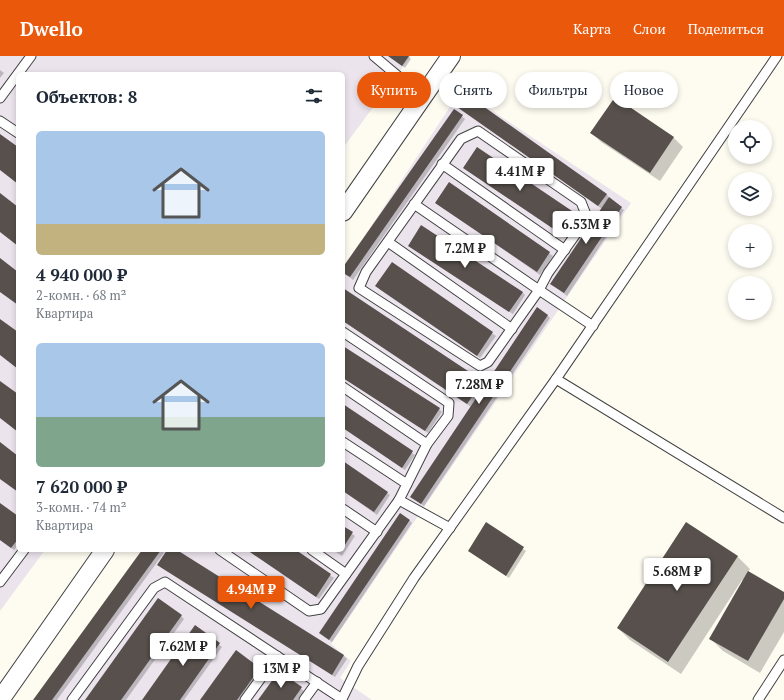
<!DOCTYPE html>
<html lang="ru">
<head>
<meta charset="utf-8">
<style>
	:root { --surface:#fff; --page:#f2f2f3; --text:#1f2937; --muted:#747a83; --accent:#ea580c }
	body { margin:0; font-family:"PT Serif",serif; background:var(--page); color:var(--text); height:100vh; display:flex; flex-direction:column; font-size:15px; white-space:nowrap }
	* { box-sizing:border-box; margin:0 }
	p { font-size:13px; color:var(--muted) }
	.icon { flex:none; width:22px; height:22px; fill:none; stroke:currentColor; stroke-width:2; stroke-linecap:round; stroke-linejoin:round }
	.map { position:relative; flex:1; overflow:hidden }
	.side { position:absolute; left:16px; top:16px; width:329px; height:480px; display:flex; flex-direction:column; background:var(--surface); border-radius:6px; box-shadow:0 2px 6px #0003 }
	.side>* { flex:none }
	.guide { position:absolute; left:357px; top:16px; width:367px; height:36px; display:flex; gap:8px }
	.fabs { position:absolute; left:728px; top:64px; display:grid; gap:8px }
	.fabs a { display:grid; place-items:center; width:44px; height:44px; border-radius:50%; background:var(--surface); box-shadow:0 2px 6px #0003; font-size:20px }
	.price { position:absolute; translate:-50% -34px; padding:0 9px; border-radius:4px; background:#fff; color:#222; font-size:13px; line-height:26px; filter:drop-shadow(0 1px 2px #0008) }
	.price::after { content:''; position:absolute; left:50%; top:24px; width:12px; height:9px; margin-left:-6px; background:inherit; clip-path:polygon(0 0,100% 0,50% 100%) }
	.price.selected { background:var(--accent); color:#fff }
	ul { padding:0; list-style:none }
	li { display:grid; align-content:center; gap:8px; height:212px; padding:0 20px }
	li span { display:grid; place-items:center; height:124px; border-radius:6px; color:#555 }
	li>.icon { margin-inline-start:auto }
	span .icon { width:72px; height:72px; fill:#fffc; stroke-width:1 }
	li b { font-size:17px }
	h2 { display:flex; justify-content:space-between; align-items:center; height:48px; padding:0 20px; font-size:17px }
	.chip { padding:0 14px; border-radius:18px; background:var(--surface); box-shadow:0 2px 6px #0003; font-size:14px; line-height:36px }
	.chip.selected { background:var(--accent); color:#fff }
	header { display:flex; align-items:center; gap:24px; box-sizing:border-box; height:56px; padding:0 20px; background:var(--accent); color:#fff }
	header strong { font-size:19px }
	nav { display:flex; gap:22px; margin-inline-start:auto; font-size:14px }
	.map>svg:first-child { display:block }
</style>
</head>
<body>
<header>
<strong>Dwello</strong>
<nav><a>Карта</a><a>Слои</a><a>Поделиться</a></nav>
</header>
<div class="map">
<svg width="784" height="644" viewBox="0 0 784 644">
	<rect width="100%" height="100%" fill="#fefcf1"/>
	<g fill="#ece4ed">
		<path d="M0,0h411l-68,92v-74h-325v476h27l-45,61z"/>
		<path d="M461,34l170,113 -300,441 20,17 -11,17 32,22h-331l107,-150h195v-281z"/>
	</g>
	<g fill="#0003">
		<path d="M389,0h19l3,3 -6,9z"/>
		<path d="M0,14l4,3 -4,5z"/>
		<path d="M461,53l145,85 3,3 -1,1 16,12 -57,86 -15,-12 50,-75z"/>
		<path d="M454,54l11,9 -112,161 -10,-8v-3z"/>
		<path d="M592,77l81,4 10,10 -23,34 -59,-39z"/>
		<path d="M467,114l110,46 3,2 -13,20z"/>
		<path d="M449,128l104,72 -13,19 -100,-70z"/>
		<path d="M411,191l111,45 3,3 -12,19z"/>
		<path d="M392,208l104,72 -16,22 -101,-69z"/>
		<path d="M343,233l143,96 61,-70 3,3 -126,188 -13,-9 60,-90 -128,-86z"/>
		<path d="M343,291l96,62 3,3 -14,21 -85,-55z"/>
		<path d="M343,349l72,50 -10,15 -62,-42z"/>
		<path d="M343,406l47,33 -13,20 -34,-24z"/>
		<path d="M0,448l18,14v27l-4,5 -14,-10z"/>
		<path d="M410,465l2,2 -80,119 -9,-7z"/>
		<path d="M486,468l40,27 -17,27 -40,-27z"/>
		<path d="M343,471l12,9 -13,20 -9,-6h10z"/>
		<path d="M143,494h23l-109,150h-23z"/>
		<path d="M168,494h7l169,106 3,3 -12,18 -173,-109 -3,-3z"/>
		<path d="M248,494h46l40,28 -15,21z"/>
		<path d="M737,500l13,13 -2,3 36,21v39l-24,41 -37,-22 -13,-13 34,-57 -2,-1 -61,94 -51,-34 -12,-12z"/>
		<path d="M181,560l3,3 -58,81h-39z"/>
		<path d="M196,571l26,20 -38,53h-41z"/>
		<path d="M260,612l2,3 -21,29h-40z"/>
		<path d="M279,616l25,19 -6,9h-39z"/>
	</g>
	<g fill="#57504c">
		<path d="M388,0h21l-7,10z"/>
		<path d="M466,38l141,100 -9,12 -141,-99z"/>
		<path d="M615,41l59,40 -24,36 -60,-40z"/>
		<path d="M454,53l9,6 -113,162 -7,-4v-6z"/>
		<path d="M0,78l18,13v37l-18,-14z"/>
		<path d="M477,91l101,68 -14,21 -101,-68z"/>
		<path d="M449,126l101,70 -13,20 -102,-69z"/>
		<path d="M0,137l18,14v39l-18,-14z"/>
		<path d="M609,141l13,10 -58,86 -14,-9z"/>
		<path d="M421,169l102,67 -14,20 -101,-66z"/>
		<path d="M0,202l18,14v33l-18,-13z"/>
		<path d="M392,206l101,70 -16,24 -102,-70z"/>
		<path d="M343,232l140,93 -16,23 -124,-83z"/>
		<path d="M537,251l11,8 -127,189 -11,-7z"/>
		<path d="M0,263l18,13v37l-18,-14z"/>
		<path d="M343,290l97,62 -15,23 -82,-53z"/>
		<path d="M0,325l18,13v38l-18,-14z"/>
		<path d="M343,348l70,47 -11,17 -59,-40z"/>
		<path d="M0,386l18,14v36l-18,-13z"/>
		<path d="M343,405l45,31 -14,20 -31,-21z"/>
		<path d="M0,447l18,13v23l-7,9 -11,-8z"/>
		<path d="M400,457l10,7 -81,120 -10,-7z"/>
		<path d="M486,466l38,25 -18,29 -38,-25z"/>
		<path d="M686,466l52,34 -70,106 -51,-34z"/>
		<path d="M343,470l10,6 -10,16z"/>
		<path d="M142,494h19l-109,150h-19z"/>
		<path d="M167,494h10l167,105 -12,20 -175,-110z"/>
		<path d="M247,494h49l35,24 -15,23z"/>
		<path d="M748,515l36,21v7l-36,62 -39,-22z"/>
		<path d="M158,542l24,17 -61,85h-36z"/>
		<path d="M195,569l25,18 -40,57h-38z"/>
		<path d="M236,594l24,18 -23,32h-37z"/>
		<path d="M279,615l23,16 -9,13h-35z"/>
	</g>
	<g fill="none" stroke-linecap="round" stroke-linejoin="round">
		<defs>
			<g id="lane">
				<path d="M374,0l50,42"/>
				<path d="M0,42l31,-42"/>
				<path d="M0,65l18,12"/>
				<path d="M442,108l123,86"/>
				<path d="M414,148l125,86 -51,72 -8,4 -121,-78 7,-16 95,-133 17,-8 103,71 4,10 -2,12 -35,49 -9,17 54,36"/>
				<path d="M388,186l124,87"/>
				<path d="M343,276l106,71 -1,13 -21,28"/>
				<path d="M556,323l228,139"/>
				<path d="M343,386l64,42"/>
				<path d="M399,444l51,28"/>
				<path d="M343,453l34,23"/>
				<path d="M220,494l89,61 12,-2 78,-109 28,-56 -84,-57"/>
				<path d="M312,494l34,24"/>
				<path d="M0,526l24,-32"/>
				<path d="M72,644l82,-112 11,-6 177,117 16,-33 56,-88 142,-199 221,-323"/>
				<path d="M245,644l32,-44"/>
				<path d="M304,644l13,-18"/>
				<path d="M758,644l26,-40"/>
			</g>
			<g id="street">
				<path d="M343,156l108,-156"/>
				<path d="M0,644l105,-150"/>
			</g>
		</defs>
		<use href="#lane" stroke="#424242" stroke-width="11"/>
		<use href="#street" stroke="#424242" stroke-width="20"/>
		<use href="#lane" stroke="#fff" stroke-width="9"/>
		<use href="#street" stroke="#fff" stroke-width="18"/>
	</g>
</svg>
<div class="fabs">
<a><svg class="icon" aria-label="locate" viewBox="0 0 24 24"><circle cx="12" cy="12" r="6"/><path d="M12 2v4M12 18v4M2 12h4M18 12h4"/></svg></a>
<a><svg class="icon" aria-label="layers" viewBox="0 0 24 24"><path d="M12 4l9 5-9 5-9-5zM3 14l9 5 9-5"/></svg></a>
<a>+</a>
<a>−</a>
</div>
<b class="price" style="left:520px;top:136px">4.41M ₽</b>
<b class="price" style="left:586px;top:189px">6.53M ₽</b>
<b class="price" style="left:465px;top:213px">7.2M ₽</b>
<b class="price" style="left:479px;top:349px">7.28M ₽</b>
<b class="price" style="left:677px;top:536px">5.68M ₽</b>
<b class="price selected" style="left:251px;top:554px">4.94M ₽</b>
<b class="price" style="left:183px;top:611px">7.62M ₽</b>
<b class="price" style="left:281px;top:633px">13M ₽</b>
<div class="guide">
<a class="chip selected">Купить</a>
<a class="chip">Снять</a>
<a class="chip">Фильтры</a>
<a class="chip">Новое</a>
</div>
<section class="side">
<h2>Объектов: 8<svg class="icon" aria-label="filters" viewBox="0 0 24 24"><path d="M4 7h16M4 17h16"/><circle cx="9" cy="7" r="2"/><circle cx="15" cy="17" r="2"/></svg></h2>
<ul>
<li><span style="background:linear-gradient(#a9c7e8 75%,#c2b280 0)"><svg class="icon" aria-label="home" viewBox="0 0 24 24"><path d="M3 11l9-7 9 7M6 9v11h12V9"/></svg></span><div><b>4 940 000 ₽</b><p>2-комн. · 68 m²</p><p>Квартира</p></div></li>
<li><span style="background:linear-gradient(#a9c7e8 60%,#7fa58c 0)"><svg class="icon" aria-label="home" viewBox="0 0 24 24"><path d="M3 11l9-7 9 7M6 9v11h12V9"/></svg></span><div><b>7 620 000 ₽</b><p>3-комн. · 74 m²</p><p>Квартира</p></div></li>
</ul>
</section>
</div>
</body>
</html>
